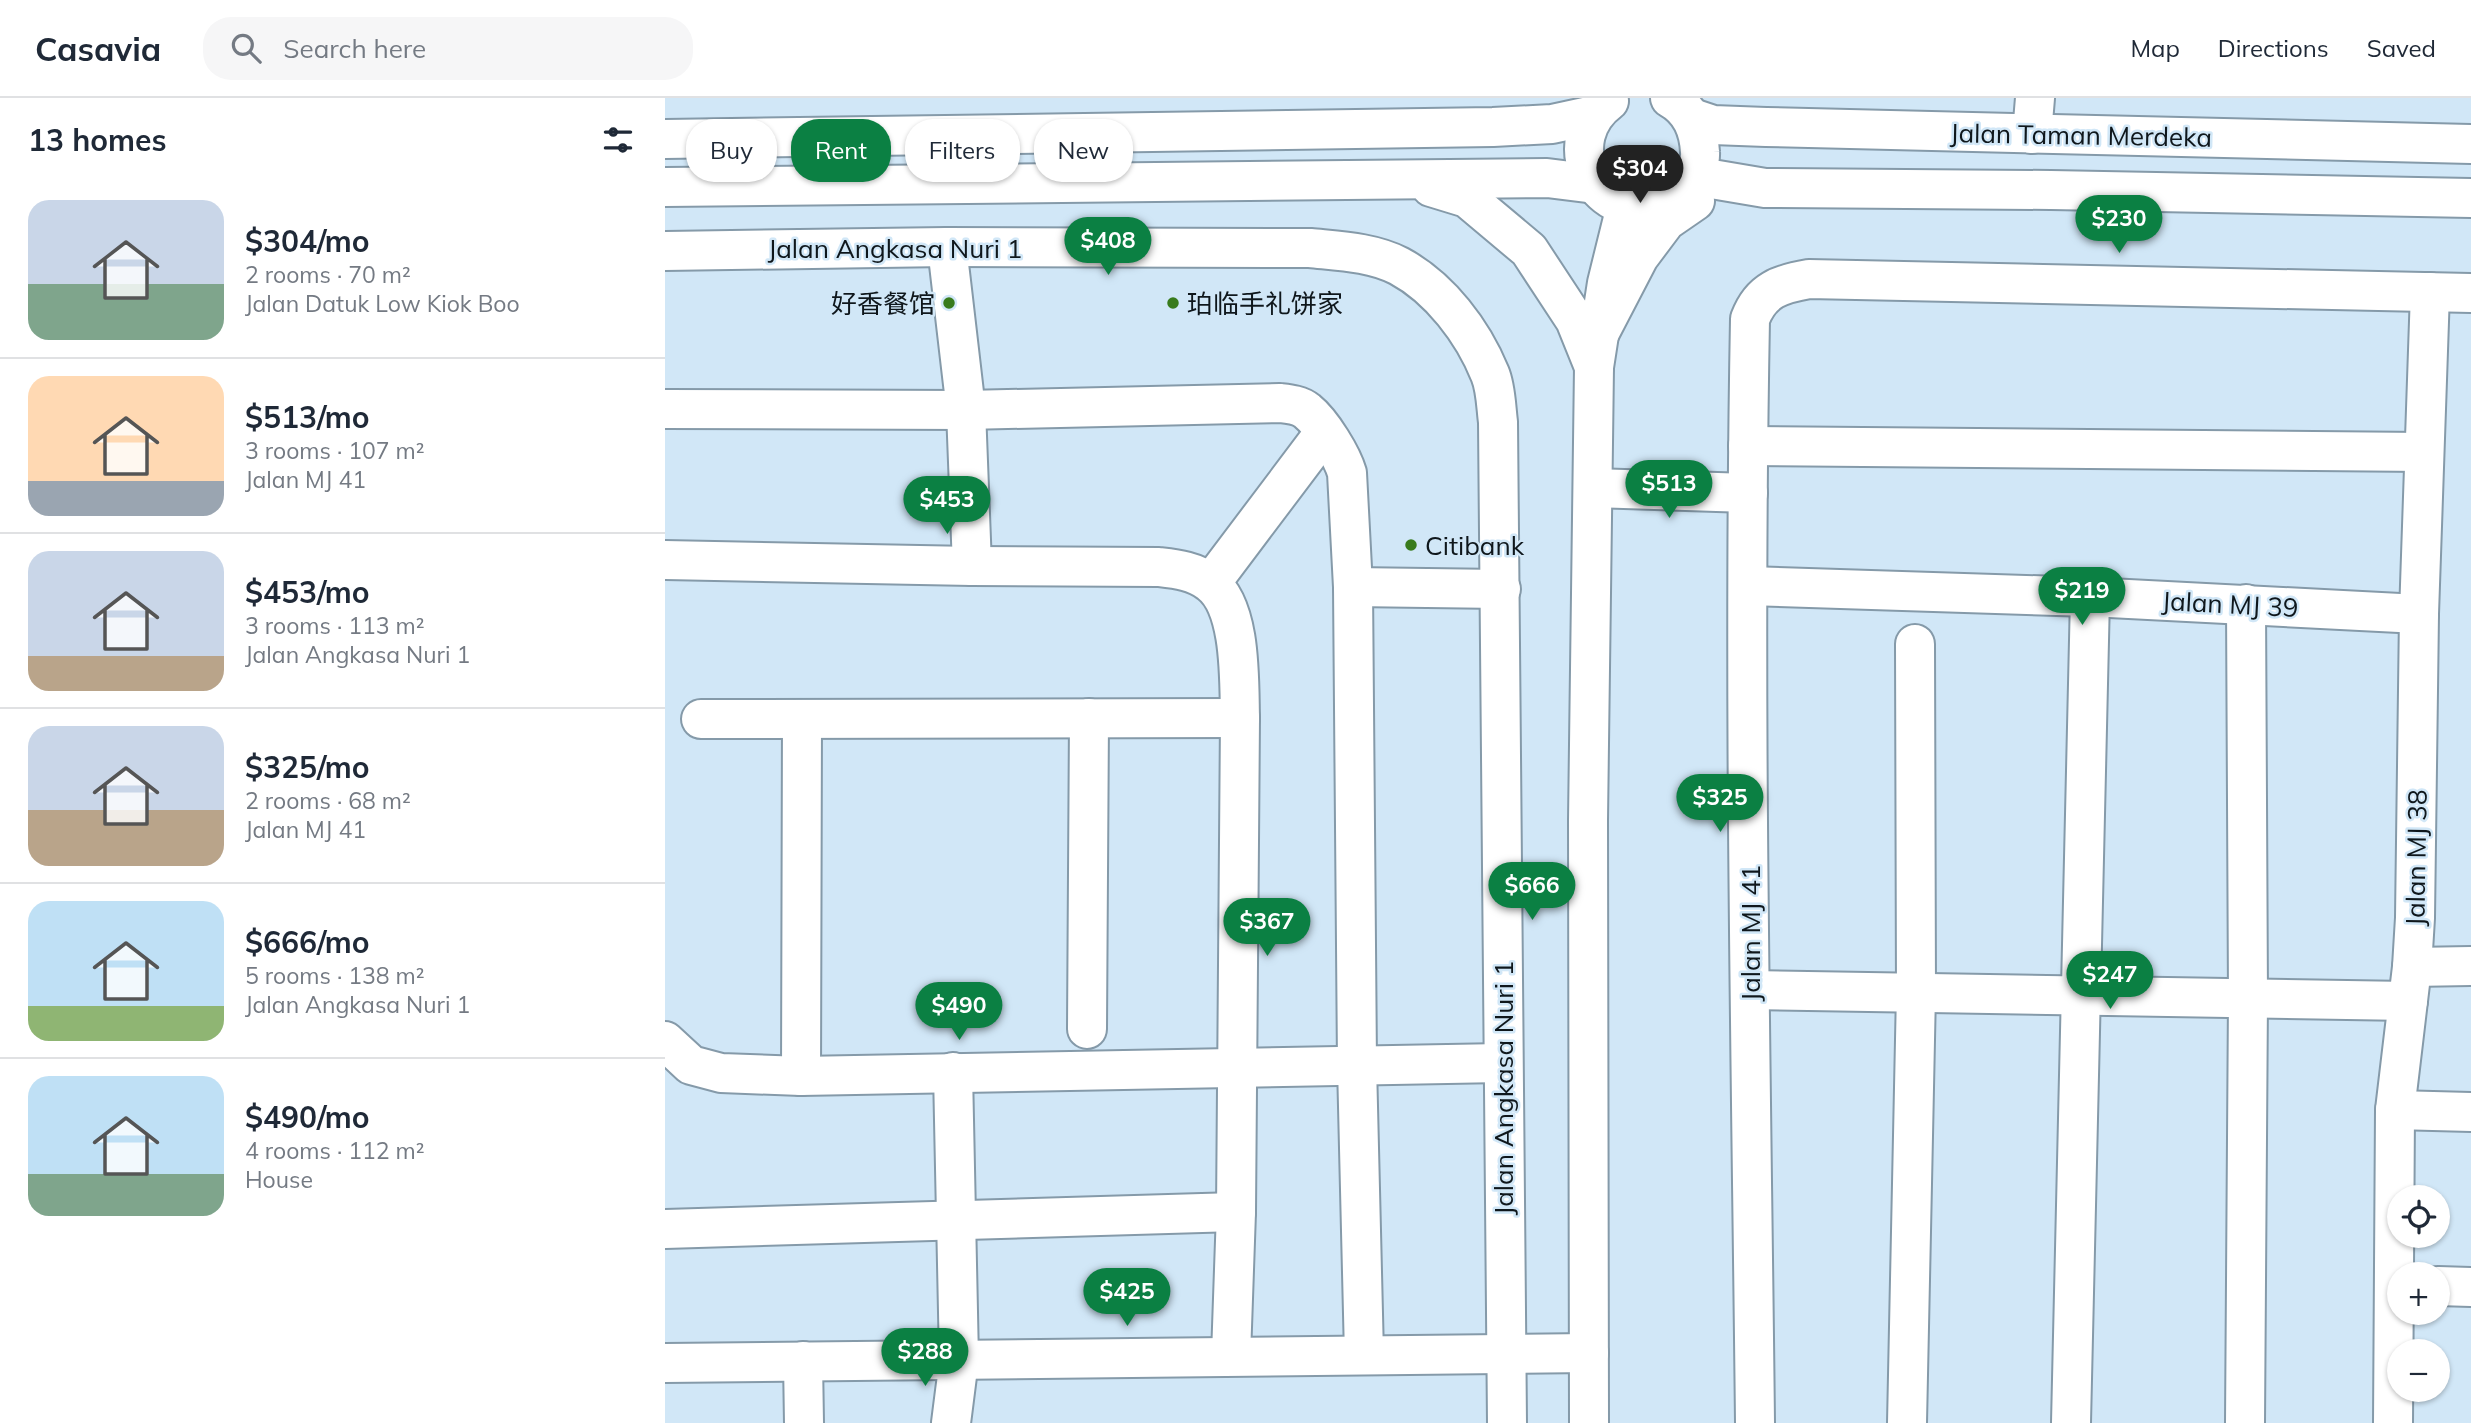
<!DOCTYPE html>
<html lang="en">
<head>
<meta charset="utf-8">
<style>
	:root { --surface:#fff; --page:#f6f6f7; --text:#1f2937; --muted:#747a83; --line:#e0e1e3; --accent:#0b8043 }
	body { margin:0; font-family:Mulish,"Noto Sans SC",sans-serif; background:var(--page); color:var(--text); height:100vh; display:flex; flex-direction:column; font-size:26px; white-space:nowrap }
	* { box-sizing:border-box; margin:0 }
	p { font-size:23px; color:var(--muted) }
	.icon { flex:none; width:38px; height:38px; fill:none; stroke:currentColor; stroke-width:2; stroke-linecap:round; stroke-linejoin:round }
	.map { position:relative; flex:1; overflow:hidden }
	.sheet { display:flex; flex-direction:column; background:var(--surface); width:665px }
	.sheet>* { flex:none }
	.hud { position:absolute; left:21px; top:21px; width:665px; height:63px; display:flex; gap:14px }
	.buttons { position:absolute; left:1722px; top:1087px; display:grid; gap:14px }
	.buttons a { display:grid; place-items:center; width:63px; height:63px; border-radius:50%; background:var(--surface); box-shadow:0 2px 5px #0004; font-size:35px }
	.price { position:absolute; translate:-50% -60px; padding:0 16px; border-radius:24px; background:var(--accent); color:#fff; font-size:23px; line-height:46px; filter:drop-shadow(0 2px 4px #0008) }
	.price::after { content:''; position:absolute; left:50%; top:42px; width:21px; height:16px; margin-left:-10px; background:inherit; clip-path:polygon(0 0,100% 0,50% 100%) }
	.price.selected { background:#222; color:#fff }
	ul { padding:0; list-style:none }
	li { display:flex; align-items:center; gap:21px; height:175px; padding:0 28px }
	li+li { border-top:2px solid var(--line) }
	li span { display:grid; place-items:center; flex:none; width:196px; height:140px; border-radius:21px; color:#555 }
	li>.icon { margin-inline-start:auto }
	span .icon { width:84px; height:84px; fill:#fffc; stroke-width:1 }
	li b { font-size:30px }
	h2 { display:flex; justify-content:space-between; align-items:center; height:84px; padding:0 28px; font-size:30px }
	.tag { padding:0 24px; border-radius:28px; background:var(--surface); box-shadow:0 2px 5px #0004; font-size:24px; line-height:63px }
	.tag.selected { background:var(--accent); color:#fff }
	header { display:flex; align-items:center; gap:42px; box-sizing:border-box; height:98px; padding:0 35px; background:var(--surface); border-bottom:2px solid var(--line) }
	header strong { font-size:33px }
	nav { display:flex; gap:38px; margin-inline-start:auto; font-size:24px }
	.search { width:490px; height:63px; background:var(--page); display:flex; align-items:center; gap:18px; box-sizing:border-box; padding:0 24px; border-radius:28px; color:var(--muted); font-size:26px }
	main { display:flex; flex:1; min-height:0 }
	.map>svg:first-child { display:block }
</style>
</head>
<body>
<header>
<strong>Casavia</strong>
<div class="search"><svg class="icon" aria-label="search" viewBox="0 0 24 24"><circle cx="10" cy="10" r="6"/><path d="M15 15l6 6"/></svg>Search here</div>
<nav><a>Map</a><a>Directions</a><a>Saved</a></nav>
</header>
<main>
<section class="sheet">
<h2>13 homes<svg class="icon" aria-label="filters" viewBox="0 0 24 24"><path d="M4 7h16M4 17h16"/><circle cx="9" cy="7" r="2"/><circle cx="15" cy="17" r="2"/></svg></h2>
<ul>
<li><span style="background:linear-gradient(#c9d6e8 60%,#7fa58c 0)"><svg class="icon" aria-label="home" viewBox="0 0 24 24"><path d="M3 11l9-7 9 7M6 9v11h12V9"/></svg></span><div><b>$304/mo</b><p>2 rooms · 70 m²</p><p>Jalan Datuk Low Kiok Boo</p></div></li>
<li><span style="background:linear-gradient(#ffd9b3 75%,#9aa5b1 0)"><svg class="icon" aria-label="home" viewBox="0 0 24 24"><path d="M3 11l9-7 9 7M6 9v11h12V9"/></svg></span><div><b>$513/mo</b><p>3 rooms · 107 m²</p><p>Jalan MJ 41</p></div></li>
<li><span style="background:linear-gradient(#c9d6e8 75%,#b9a48a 0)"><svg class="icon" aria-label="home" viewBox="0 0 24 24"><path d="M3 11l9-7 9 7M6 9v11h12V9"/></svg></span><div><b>$453/mo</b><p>3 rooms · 113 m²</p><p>Jalan Angkasa Nuri 1</p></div></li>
<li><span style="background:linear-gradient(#c9d6e8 60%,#b9a48a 0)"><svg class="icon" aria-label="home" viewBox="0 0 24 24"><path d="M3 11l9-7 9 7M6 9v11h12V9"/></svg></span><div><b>$325/mo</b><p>2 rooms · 68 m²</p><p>Jalan MJ 41</p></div></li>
<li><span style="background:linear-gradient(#bfe0f5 75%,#8fb573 0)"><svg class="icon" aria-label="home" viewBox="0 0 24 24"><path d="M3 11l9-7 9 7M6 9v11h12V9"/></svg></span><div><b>$666/mo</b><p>5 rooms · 138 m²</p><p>Jalan Angkasa Nuri 1</p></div></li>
<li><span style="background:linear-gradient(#bfe0f5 70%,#7fa58c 0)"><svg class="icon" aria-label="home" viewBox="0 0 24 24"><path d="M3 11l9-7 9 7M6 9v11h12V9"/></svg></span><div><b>$490/mo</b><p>4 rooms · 112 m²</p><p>House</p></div></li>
</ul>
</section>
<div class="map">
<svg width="1806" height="1325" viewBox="0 0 1806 1325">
	<rect width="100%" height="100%" fill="#d1e7f7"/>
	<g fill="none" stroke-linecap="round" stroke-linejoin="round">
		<defs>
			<g id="minor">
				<path d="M1367,36l3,-36"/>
				<path d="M282,149l19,163 6,156"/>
				<path d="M0,153l282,-4 363,1c29,3 62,4 89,18 41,22 74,66 91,108 6,14 6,33 8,48l9,1001"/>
				<path d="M0,311l301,1 314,-7c9,1 20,2 27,8 15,12 35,45 40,62l6,114 4,478 7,290"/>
				<path d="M1083,348l676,6"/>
				<path d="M928,390l155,5"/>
				<path d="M0,462l307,6 187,1c17,2 36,4 51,16 32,24 29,98 30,135l-4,494 -5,144"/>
				<path d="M546,485l113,-150"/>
				<path d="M1084,488l341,11 329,17"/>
				<path d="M688,489l148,2"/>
				<path d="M36,621l539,-1"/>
				<path d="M1747,869l59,-1"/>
				<path d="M1085,892l658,11"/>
				<path d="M422,931l2,-311"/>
				<path d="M0,943l26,24 30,8 80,3 701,-13"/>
				<path d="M136,978l1,-357"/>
				<path d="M1730,1012l76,2"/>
				<path d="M0,1131l571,-17"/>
				<path d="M1773,1188l33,1"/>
				<path d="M138,1263l1,62"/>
				<path d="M0,1265l924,-10"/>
				<path d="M286,1325l8,-63 -6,-288"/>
				<path d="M924,1325l-1,-603 6,-453 13,-84 19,-77"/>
				<path d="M1090,1325c-4,-368 -12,-736 -5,-1104 11,-29 30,-35 59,-40l662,14"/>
				<path d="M1242,1325l9,-431 -1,-348"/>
				<path d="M1406,1325l19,-826"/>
				<path d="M1580,1325l3,-426 -2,-393"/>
				<path d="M1728,1325l2,-313 17,-143 3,-49 4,-304 11,-322"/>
			</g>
			<g id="major">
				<path d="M944,3c-52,39 -16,119 47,105 12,-3 24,-9 31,-20 7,-10 14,-22 13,-34 -1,-23 -10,-43 -30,-54"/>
				<path d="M1027,20l21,7 53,2 705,17"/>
				<path d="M0,41l828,-12 59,-3 42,-9"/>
				<path d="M1029,78l71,12 286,2 420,8"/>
				<path d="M0,89l882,-9 48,6"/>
				<path d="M766,89l36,11 62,52 46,70 19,47"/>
				<path d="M934,236l40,-77 27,-36 29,-20"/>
			</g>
		</defs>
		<use href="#minor" stroke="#859aa9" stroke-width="42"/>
		<use href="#major" stroke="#859aa9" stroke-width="42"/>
		<use href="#minor" stroke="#fff" stroke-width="38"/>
		<use href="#major" stroke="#fff" stroke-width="38"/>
	</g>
	<g fill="#387b1c" stroke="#d1e7f7" stroke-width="2.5">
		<circle cx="284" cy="205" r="7"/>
		<circle cx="508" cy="205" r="7"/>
		<circle cx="746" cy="447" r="7"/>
	</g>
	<g text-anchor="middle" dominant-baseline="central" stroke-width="5" stroke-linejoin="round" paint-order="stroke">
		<g font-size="26" fill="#0f171c" stroke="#d1e7f7">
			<text transform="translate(1416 37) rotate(1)">Jalan Taman Merdeka</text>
			<text x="230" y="150">Jalan Angkasa Nuri 1</text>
			<text transform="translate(1565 506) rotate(3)">Jalan MJ 39</text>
			<text transform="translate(1751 760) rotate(-89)">Jalan MJ 38</text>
			<text transform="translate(1085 835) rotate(-90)">Jalan MJ 41</text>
			<text transform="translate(838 990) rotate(-90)">Jalan Angkasa Nuri 1</text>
		</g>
		<g font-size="26" fill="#0f171c" stroke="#d1e7f7" text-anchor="start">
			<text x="270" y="205" text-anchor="end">好香餐馆</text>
			<text x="522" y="205">珀临手礼饼家</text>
			<text x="760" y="447">Citibank</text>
		</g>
	</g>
</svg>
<div class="buttons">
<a><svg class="icon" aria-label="locate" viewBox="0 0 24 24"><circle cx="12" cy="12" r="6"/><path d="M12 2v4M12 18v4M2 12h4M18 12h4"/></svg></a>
<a>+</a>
<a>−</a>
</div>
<b class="price selected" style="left:975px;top:107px">$304</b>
<b class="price" style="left:1454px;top:157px">$230</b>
<b class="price" style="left:443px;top:179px">$408</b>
<b class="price" style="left:1004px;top:422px">$513</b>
<b class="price" style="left:282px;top:438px">$453</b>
<b class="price" style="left:1417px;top:529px">$219</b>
<b class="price" style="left:1055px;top:736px">$325</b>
<b class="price" style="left:867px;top:824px">$666</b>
<b class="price" style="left:602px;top:860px">$367</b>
<b class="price" style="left:1445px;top:913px">$247</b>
<b class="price" style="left:294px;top:944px">$490</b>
<b class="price" style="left:462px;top:1230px">$425</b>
<b class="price" style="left:260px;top:1290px">$288</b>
<div class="hud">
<a class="tag">Buy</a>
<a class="tag selected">Rent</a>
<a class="tag">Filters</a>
<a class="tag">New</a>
</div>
</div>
</main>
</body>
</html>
